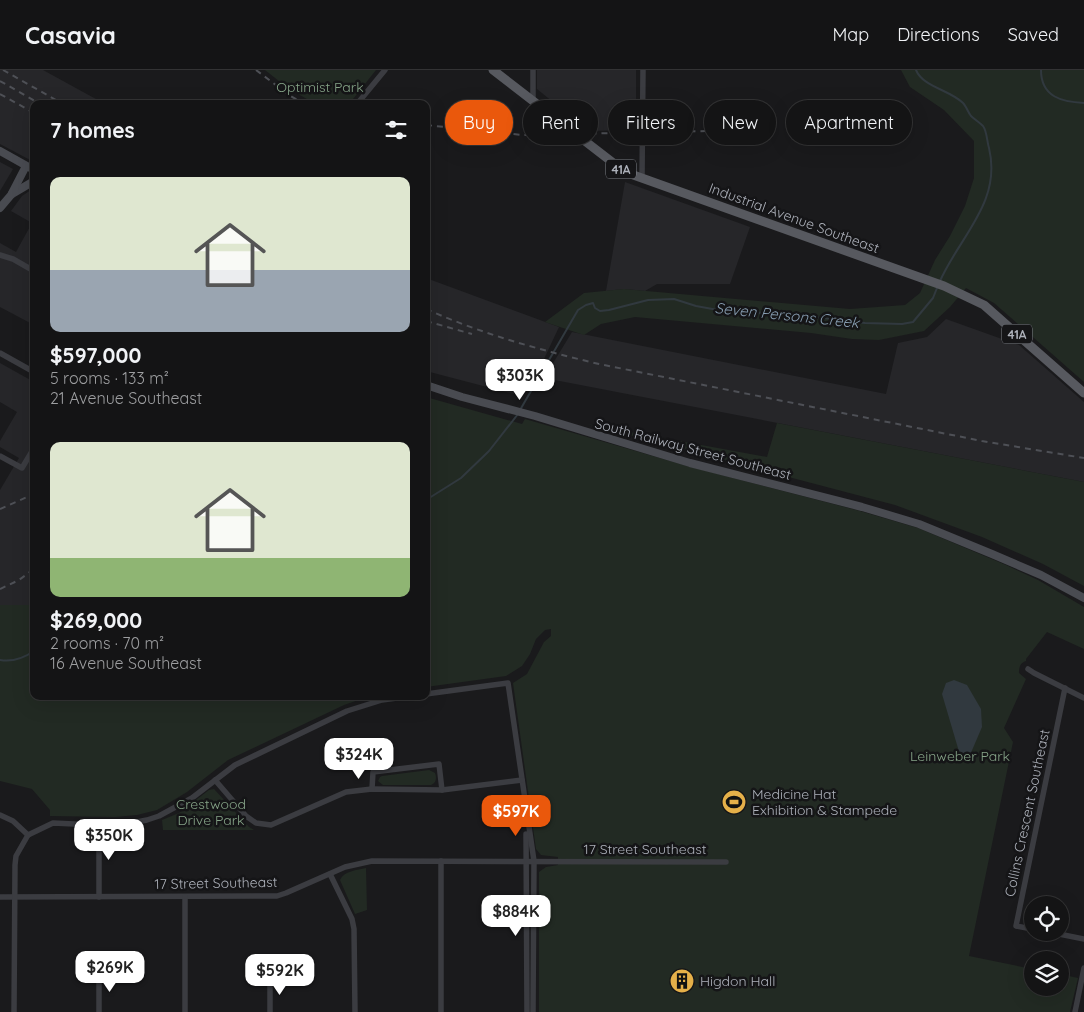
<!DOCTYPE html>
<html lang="en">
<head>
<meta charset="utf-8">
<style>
	:root { --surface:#141415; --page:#212122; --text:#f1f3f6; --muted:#9d9ea0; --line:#333334; --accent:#ea580c }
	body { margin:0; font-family:Quicksand,sans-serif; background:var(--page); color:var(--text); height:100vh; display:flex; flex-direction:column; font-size:19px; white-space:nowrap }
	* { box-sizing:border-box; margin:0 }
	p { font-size:16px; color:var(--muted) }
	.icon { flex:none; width:28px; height:28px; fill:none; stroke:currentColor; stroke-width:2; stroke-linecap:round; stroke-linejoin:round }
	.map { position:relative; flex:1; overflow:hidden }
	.sheet { position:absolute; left:30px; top:30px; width:400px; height:600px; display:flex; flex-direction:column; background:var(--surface); border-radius:10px; box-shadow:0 5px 20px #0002,0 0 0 1px var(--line) }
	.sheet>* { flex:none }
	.guide { position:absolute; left:445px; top:30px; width:475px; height:45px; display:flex; gap:10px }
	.controls { position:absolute; left:1024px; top:826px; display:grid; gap:10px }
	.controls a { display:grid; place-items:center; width:45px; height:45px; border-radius:50%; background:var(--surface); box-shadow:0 5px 20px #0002,0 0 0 1px var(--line); font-size:25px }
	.price { position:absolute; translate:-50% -42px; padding:0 11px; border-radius:10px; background:#fff; color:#222; font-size:16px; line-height:32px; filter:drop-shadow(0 1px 2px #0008) }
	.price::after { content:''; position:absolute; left:50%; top:30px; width:15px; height:11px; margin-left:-8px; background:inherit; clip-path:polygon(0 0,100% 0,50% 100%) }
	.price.on { background:var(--accent); color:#fff }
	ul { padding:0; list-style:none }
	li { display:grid; align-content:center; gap:10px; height:265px; padding:0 20px }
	li span { display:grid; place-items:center; height:155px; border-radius:10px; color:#555 }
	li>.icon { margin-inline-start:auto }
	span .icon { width:90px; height:90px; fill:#fffc; stroke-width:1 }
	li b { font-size:21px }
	h2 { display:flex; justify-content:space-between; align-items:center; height:60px; padding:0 20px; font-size:21px }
	.chip { padding:0 18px; border-radius:22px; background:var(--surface); box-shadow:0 5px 20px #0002,0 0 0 1px var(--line); font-size:18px; line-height:45px }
	.chip.on { background:var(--accent); color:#fff }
	header { display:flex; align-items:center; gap:30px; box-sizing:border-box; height:70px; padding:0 25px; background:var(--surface); border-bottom:1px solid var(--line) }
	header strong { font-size:24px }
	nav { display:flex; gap:28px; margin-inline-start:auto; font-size:18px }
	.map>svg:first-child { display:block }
</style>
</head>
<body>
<header>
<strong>Casavia</strong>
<nav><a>Map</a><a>Directions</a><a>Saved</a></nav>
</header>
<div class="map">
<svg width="1084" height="942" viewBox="0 0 1084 942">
	<rect width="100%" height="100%" fill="#1a1a1c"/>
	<g fill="#262629">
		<path d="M0,0h43l62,34h-71v58l-34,-18z"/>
		<path d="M537,0h99v60l-47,1 -52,-42z"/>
		<path d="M0,92l13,7 -13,22z"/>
		<path d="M625,112l125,45 -20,57h-73l-12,7 -21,-2 -18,2z"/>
		<path d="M34,118v137l-34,-18v-64l16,9 16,-29 -21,-12 11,-15z"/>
		<path d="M426,208l133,49 -23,49 -16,-5 -6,23 -88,-23z"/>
		<path d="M946,249l73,26 65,57v80l-540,-104 28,-46 314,62 12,-51 29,-6z"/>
		<path d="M0,293l34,19v223h-34v-115l19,-32 -19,-11v-6l17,-29 -17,-10z"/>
	</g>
	<g fill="#222a23">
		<path d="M265,0h111l-27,34 -35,-1 -25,-14z"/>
		<path d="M901,0h183v312l-90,-79 -28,-15 -16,19 -26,24 -45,9 -27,-1 -41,-6 -176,-16 -34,7 -17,11 -39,-13 39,-29 40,-4 226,20 55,-4 15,-12 15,-33 15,-24 15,-30 9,-28v-37l-30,-31 -34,-23z"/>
		<path d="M426,327l96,27 3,-5 166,48 169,44 58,17 88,37 32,15 46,27v42l-37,-17 -21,27v2c-6,2 -7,6 -7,12l7,6 -22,49 9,14 -44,214 63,13v19h28v-14l18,4 -8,34h-531v-140l7,-5 12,-2v-8l-17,-2 -5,-6 -23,-166 14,-9 17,-32 7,-6v-7l-6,1 -9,9 -6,15 -8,12 -16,10 -80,11z"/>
		<path d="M777,353l307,59v104l-41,-22 -61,-27 -87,-32 -308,-81 180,33z"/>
		<path d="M0,535h34v91h336l-26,9 -116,55 -41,32 -30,18 -20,5 -22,2 -65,-1v-6l-18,-21 -32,-8z"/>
		<path d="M429,700l6,3c2,5 1,10 -4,12h-48l-5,-4 2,-4 2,-1z"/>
		<path d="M214,719l35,38 5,3h-91l-1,-10 17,-7 30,-23z"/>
		<path d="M366,798l1,42 -12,4 -15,-34c4,-9 17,-10 26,-12z"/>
	</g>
	<path fill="#31393f" d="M954,610l13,5 14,24 1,18 -12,28h-10l-18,-61 4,-11z"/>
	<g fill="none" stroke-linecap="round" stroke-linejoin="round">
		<g stroke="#31393f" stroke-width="2">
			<path d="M916,0c7,17 34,20 47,33 3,3 5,9 8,13 3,3 8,6 12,10 4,5 4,16 6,22 13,54 -29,88 -49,133"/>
			<path d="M1041,0c0,27 21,32 43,33"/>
			<path d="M520,340l58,-100 8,-5 7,-2 2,5 5,3 9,-1 39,-10 26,-1 22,7 22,4 22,-1 26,5h25l74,9 37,1 11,-2 20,-24 4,-10"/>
			<path d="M426,430l35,-22 28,-27 29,-37"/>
			<path d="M0,590c12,2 24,-2 34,-9"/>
		</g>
		<g stroke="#3b3c41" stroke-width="5.5">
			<path d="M533,31v-31"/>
			<path d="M357,34l28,-34"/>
			<path d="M642,108l1,-108"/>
			<path d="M0,185l13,4 21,12"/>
			<path d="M0,283l34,19"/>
			<path d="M0,386l22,12 12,-20"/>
			<path d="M1028,599l6,4 50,25"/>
			<path d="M426,624l82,-11 26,178 -1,151"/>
			<path d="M215,710l31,36 10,7 15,2 75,-33 26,-3 70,1 80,-10"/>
			<path d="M372,719l1,-17 66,-8 3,26"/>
			<path d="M0,745l13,6 15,14"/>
			<path d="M99,755v72"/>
			<path d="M526,764l1,178"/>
			<path d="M441,791v151"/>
			<path d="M330,804l22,45 2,10 1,83"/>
			<path d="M0,827l277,-1 9,-3 59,-26 27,-6 354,1"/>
			<path d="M1032,859l-16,-3 49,-238"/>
			<path d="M1049,862l35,7"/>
			<path d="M99,903v39"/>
			<path d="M270,911v31"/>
			<path d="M14,942l1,-147 1,-9 12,-21 25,-12 63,3 31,-6 12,-4 33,-18 43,-33 112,-54 35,-11 30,-4"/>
			<path d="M185,942v-115"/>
			<path d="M1075,942l9,-44"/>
		</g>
		<g stroke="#494b51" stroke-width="8">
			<path d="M0,81l34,19"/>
			<path d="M12,124l22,-13"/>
			<path d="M0,138l11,-13 15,-29"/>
			<path d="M426,315l36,12 73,19 155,47 172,44 57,17 73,30 49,21 43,23"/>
		</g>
		<path stroke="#57595f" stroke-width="9" d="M493,0l132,102 291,104 28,10 40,19 100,88"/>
		<g stroke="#4e5056" stroke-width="2" stroke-dasharray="6 5" stroke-linecap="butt">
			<path d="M3,0l60,34"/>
			<path d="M256,0l33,25 15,9"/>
			<path d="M0,11l40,23"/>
			<path d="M0,24l34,19"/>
			<path d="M426,55l96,10 237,-5"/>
			<path d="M533,60l20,-5"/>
			<path d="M426,239c56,25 114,41 173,55l383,77 102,17"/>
			<path d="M426,251l46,13"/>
			<path d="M0,439l34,-15"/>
			<path d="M0,519l19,-9 15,-11"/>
		</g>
	</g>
	<defs>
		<symbol id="stadium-disc" viewBox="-11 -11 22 22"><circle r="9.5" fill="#e5b049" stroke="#151517"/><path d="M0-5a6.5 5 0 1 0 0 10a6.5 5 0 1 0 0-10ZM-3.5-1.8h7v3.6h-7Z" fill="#111"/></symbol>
		<symbol id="building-disc" viewBox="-11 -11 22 22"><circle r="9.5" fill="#e5b049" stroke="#151517"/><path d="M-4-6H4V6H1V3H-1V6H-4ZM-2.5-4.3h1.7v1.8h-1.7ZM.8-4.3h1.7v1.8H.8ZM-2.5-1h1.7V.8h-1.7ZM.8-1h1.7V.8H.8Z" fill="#111"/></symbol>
	</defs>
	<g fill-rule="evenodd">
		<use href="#stadium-disc" x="720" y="718" width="28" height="28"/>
		<use href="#building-disc" x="668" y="897" width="28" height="28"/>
	</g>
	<g text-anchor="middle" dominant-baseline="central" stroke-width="5" stroke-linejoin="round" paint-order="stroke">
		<g fill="#151517" stroke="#7f8289" stroke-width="1">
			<rect x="606" y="89.5" width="30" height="19" rx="4"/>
			<rect x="1002" y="254.5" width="30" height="19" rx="4"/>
		</g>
		<g font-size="12" font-weight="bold" fill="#adb1ba">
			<text x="621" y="99">41A</text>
			<text x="1017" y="264">41A</text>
		</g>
		<g font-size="14" fill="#86a488" stroke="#151517">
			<text x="320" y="17">Optimist Park</text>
			<text x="960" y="686">Leinweber Park</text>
			<text x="211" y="734">Crestwood<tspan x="211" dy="16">Drive Park</tspan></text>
		</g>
		<g font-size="14" fill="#adb1ba" stroke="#151517">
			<text transform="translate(794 148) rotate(20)">Industrial Avenue Southeast</text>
			<text transform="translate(693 379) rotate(15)">South Railway Street Southeast</text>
			<text transform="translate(1027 743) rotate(-78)">Collins Crescent Southeast</text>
			<text x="645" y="779">17 Street Southeast</text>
			<text transform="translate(216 813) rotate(-1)">17 Street Southeast</text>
		</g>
		<g font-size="14" fill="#adb1ba" stroke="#151517" text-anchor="start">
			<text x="752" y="724">Medicine Hat<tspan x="752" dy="16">Exhibition &amp; Stampede</tspan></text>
			<text x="700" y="911">Higdon Hall</text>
		</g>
		<g font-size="15" font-style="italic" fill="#889eb2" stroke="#151517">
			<text transform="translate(787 245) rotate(6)">Seven Persons Creek</text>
		</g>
	</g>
</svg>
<div class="controls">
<a><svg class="icon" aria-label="locate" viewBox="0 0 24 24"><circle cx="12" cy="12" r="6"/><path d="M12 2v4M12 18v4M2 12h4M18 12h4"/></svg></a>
<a><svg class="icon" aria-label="layers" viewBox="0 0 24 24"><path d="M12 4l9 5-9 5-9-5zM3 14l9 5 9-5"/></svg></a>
</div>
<b class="price" style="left:520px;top:331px">$303K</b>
<b class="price" style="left:359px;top:710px">$324K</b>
<b class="price on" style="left:516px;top:767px">$597K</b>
<b class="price" style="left:109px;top:791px">$350K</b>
<b class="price" style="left:516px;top:867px">$884K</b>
<b class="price" style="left:110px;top:923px">$269K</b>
<b class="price" style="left:280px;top:926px">$592K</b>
<div class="guide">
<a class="chip on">Buy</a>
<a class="chip">Rent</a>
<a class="chip">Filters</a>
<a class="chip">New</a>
<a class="chip">Apartment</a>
</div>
<section class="sheet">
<h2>7 homes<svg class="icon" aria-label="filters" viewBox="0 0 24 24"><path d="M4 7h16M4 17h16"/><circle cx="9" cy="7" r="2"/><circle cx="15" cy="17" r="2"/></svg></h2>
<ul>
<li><span style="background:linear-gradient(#dfe7d0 60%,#9aa5b1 0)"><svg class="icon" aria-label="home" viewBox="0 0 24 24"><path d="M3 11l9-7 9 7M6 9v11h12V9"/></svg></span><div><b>$597,000</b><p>5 rooms · 133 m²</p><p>21 Avenue Southeast</p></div></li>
<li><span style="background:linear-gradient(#dfe7d0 75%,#8fb573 0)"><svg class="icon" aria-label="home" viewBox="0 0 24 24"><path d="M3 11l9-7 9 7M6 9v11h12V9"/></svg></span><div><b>$269,000</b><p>2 rooms · 70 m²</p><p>16 Avenue Southeast</p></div></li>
</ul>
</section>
</div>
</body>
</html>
